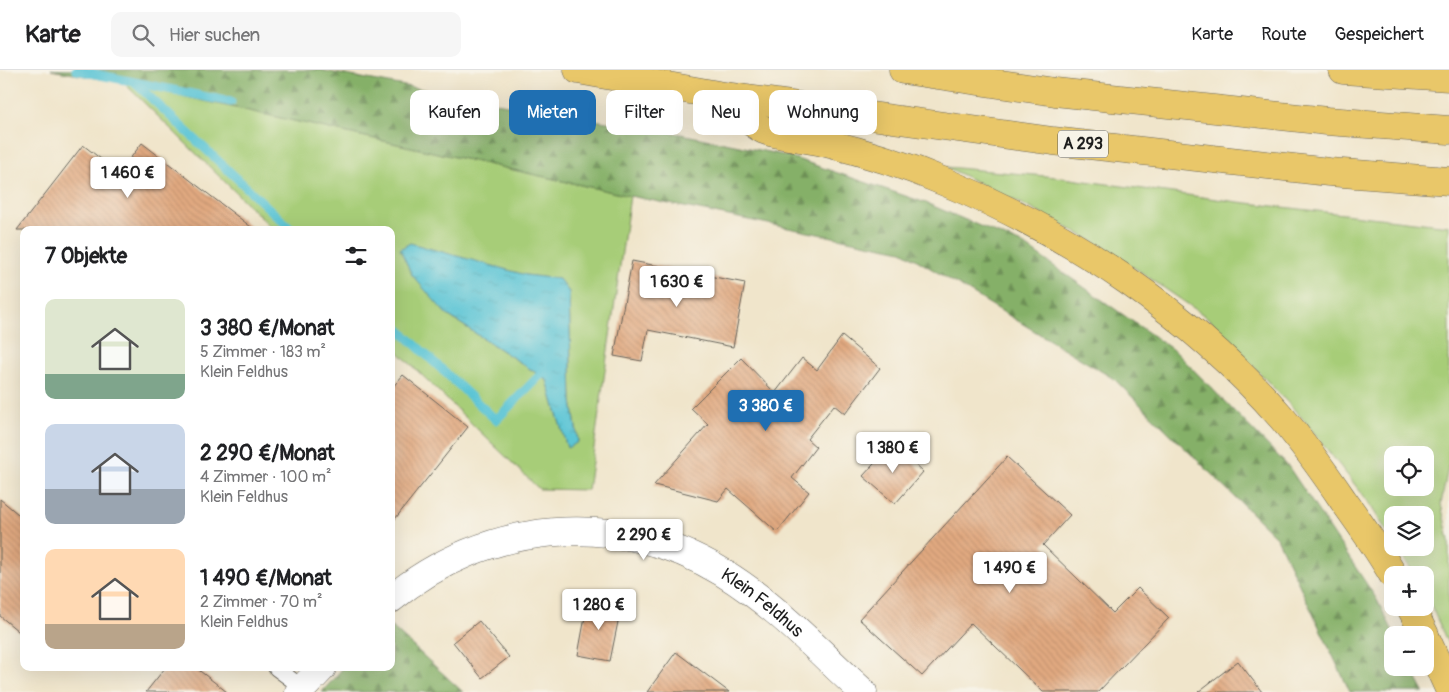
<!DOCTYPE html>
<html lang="de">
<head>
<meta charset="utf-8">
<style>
	:root { --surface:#fff; --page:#f6f6f6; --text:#202124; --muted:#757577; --line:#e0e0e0; --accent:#1f6fb2 }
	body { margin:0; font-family:Pangolin,sans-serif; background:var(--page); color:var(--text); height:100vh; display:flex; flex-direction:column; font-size:19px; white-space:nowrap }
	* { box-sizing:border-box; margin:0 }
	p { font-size:16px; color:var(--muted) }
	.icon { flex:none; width:28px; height:28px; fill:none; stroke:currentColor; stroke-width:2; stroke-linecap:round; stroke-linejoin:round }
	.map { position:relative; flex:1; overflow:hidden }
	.side { position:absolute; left:20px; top:156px; width:375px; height:445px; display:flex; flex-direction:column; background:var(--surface); border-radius:10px; box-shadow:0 5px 20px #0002 }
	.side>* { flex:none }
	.top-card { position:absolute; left:410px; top:20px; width:475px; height:45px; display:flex; gap:10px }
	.fabs { position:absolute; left:1384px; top:376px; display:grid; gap:10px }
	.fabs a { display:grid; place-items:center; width:50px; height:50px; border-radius:10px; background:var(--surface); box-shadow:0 5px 20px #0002; font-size:25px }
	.price { position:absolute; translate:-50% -42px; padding:0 11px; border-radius:5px; background:#fff; color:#222; font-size:16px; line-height:32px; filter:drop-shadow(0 1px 2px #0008) }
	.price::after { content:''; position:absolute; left:50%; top:30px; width:15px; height:11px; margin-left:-8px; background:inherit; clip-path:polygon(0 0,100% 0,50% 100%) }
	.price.current { background:var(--accent); color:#fff }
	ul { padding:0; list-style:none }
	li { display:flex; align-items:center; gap:15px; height:125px; padding:0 25px }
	li span { display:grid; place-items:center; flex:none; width:140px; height:100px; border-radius:10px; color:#555 }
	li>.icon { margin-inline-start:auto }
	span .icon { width:60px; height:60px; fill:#fffc; stroke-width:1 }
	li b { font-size:21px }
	h2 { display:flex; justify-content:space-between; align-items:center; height:60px; padding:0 25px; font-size:21px }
	.pill { padding:0 18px; border-radius:10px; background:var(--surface); box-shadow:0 5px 20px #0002; font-size:18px; line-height:45px }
	.pill.current { background:var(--accent); color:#fff }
	header { display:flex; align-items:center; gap:30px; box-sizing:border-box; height:70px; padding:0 25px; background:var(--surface); border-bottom:1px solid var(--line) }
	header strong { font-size:24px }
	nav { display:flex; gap:28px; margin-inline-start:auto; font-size:18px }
	.search { width:350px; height:45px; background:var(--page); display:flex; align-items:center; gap:12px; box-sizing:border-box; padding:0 18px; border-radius:10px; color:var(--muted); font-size:19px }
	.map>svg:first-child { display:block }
</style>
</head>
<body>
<header>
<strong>Karte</strong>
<div class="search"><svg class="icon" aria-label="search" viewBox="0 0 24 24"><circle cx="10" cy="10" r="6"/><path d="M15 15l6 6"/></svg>Hier suchen</div>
<nav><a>Karte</a><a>Route</a><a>Gespeichert</a></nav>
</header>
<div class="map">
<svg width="1449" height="622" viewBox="0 0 1449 622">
	<defs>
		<pattern id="forest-firs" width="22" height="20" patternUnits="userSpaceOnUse" patternTransform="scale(1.25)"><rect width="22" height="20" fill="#85b068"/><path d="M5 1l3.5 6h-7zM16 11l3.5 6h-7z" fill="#6c8e55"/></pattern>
		<pattern id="water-ripples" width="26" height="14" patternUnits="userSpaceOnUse" patternTransform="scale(1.25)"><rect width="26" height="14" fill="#5bc5d5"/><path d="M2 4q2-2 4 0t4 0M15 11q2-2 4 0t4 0" fill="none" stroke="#4fa9b6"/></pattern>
		<pattern id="building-back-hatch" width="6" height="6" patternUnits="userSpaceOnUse" patternTransform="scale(1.25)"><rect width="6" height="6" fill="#e1a980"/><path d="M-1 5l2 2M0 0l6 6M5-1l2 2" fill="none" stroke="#c0916e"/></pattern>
	</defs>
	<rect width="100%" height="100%" fill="#f7f3e8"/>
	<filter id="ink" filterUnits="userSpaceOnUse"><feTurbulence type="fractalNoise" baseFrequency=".02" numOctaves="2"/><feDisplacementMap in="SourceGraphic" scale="10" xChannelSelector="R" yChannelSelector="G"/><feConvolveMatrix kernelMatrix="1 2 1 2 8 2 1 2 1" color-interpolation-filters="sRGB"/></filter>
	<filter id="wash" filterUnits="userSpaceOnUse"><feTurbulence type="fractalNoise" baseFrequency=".0096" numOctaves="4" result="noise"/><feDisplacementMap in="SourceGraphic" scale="20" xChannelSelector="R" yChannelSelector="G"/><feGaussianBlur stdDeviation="1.12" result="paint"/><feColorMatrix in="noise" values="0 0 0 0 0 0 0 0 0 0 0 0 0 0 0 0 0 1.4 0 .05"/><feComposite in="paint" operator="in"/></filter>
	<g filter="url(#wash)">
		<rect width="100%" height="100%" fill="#f0e5cb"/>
		<g fill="#a7cd78" stroke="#62744a" fill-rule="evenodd">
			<path d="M124,13l506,113 -42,294 -49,-1 -148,-144v-115h-117zM526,205l33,5 10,12 3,109 6,41 -11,5 -20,-67 -101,-66z"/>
			<path d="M946,97l110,10 182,25 211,24v236l-8,42 8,37v105l-24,-54v-17h-10l-18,-27h28v-33h-33v25l-25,-40 -64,-81 -95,-101 -104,-71 -72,-38zM1392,385h33v33h-33z"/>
		</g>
		<g fill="url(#forest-firs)" stroke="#506642">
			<path d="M51,0h268l226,42 136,22 107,22 138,47 98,42 152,107 112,114 88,132 19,37h-3v33h19l13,24h-74l-73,-154 -163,-159 -212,-128 -272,-55 -506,-113z"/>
			<path d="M391,556l72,66h-141l21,-24h48z"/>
		</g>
		<path fill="url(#water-ripples)" stroke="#3c7078" d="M410,173l116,32 33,4 10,13 3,109 6,41 -11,6 -20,-68 -101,-66 -34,-39 -12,-26z"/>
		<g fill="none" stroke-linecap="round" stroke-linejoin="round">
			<g stroke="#5bc5d5" stroke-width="9">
				<path d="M76,0l155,32"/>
				<path d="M135,13l157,147"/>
				<path d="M391,252l105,98 52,-53"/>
			</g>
		</g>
		<g id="blocks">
			<g fill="url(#building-back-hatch)">
				<path d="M142,73l113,87h-238l66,-85 36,28z"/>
				<path d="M632,191l113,22 -12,64 -85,-17 -6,31 -28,-5z"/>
				<path d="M842,266l38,32 -35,46 -11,-9 -27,34 9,8 -24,31 17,14 -32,40 -49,-43 -10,12 -64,-16 54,-61 -17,-16 50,-50 34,35 27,-35 15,12z"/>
				<path d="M403,305l65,52 -77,97v-135z"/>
				<path d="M892,374l31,28 -28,32 -32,-28z"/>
				<path d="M1007,387l63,58 -27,30 70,68 25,-25 31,30 -71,74h-55l-72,-69 -49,53 -63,-57z"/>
				<path d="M0,429l24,20v117l-24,-20z"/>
				<path d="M588,531l33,6 -11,54 -32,-6z"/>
				<path d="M479,551l30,36 -27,21 -29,-36z"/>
				<path d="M676,582l53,40h-82z"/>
				<path d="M1238,591l24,31h-64z"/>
				<path d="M165,598h31l31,24h-81z"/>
			</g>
		</g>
	</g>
	<g filter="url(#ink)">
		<use href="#blocks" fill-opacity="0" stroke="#666259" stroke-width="1"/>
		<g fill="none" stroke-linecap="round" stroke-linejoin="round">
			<defs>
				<path id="lane" d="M276,598l27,20"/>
				<g id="street">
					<path id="s1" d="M391,529c94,-78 226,-91 331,-27 53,32 96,79 141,120"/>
					<path d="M299,622l23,-24"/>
				</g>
				<g id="highway">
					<path d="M578,0l140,25 335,46 276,31 120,9"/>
					<path d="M903,0l152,22 272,29 122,9"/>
					<path d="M1343,0l106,7"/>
					<path d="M719,26c11,8 34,29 45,34 15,6 42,8 58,12 42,10 83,23 123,40 127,52 246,132 337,236 22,26 42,54 61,82 18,25 35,49 50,75"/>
					<path d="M1411,538l14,27"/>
					<path d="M1425,566l24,53"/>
				</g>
			</defs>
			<use href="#lane" stroke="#666259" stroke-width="17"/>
			<use href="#street" stroke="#666259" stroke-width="29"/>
			<use href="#highway" stroke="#666259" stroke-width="29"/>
			<use href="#lane" stroke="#fff" stroke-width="15"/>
			<use href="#street" stroke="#fff" stroke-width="28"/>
			<use href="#highway" stroke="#e9c769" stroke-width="28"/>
		</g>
	</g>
	<g text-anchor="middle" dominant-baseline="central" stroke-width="4.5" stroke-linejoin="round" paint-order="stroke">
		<rect fill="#f7f3e8" stroke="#5e5c59" stroke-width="1" x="1058" y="60.5" width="50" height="27" rx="4"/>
		<g font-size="16" font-weight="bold" fill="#1c1c1c">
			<text x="1083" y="74">A 293</text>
		</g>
		<g font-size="18" fill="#1c1c1c" stroke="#f7f3e8">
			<text stroke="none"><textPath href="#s1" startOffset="405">Klein Feldhus</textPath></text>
		</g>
	</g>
</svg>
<div class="fabs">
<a><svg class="icon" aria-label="locate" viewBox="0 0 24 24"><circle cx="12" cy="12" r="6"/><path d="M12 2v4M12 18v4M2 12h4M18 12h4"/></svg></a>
<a><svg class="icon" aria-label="layers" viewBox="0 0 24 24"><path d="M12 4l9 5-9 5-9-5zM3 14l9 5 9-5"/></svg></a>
<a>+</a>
<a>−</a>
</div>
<b class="price" style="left:128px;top:129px">1 460 €</b>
<b class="price" style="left:677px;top:238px">1 630 €</b>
<b class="price current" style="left:766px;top:362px">3 380 €</b>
<b class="price" style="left:893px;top:404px">1 380 €</b>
<b class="price" style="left:644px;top:491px">2 290 €</b>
<b class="price" style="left:1010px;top:524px">1 490 €</b>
<b class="price" style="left:599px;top:561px">1 280 €</b>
<div class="top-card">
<a class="pill">Kaufen</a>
<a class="pill current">Mieten</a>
<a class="pill">Filter</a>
<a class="pill">Neu</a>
<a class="pill">Wohnung</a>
</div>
<section class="side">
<h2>7 Objekte<svg class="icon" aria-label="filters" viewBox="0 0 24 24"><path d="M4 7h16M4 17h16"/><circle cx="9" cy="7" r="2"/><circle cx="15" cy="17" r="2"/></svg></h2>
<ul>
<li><span style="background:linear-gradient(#dfe7d0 75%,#7fa58c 0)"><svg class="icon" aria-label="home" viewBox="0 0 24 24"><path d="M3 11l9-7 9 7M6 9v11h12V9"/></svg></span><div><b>3 380 €/Monat</b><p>5 Zimmer · 183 m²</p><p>Klein Feldhus</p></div></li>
<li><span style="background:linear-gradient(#c9d6e8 65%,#9aa5b1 0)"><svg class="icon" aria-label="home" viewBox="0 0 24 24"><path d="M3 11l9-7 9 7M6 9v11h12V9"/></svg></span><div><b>2 290 €/Monat</b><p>4 Zimmer · 100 m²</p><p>Klein Feldhus</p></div></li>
<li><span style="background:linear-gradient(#ffd9b3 75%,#b9a48a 0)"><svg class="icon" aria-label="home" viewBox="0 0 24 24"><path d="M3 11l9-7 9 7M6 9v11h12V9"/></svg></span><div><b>1 490 €/Monat</b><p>2 Zimmer · 70 m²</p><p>Klein Feldhus</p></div></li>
</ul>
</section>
</div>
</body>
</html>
